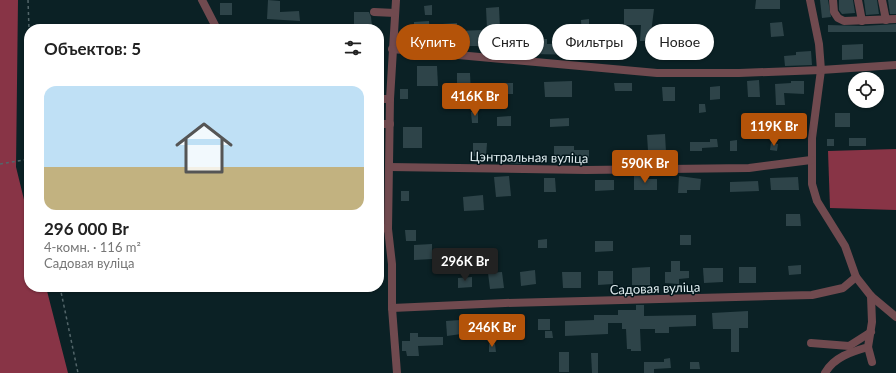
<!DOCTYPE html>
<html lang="ru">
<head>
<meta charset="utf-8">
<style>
	:root { --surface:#fff; --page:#f2f2f2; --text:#222; --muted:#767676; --accent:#b45309 }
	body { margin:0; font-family:Lato,sans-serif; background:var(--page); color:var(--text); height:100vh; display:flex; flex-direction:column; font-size:15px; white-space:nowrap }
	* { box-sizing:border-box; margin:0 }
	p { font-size:13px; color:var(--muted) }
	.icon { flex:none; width:22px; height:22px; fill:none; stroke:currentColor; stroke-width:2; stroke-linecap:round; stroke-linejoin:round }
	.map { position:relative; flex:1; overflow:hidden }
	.side { position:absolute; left:24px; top:24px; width:360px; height:268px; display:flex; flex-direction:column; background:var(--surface); border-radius:16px; box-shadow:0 1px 3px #0004 }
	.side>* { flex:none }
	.hud { position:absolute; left:396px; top:24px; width:380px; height:36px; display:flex; gap:8px }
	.tools { position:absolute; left:848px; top:72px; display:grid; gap:8px }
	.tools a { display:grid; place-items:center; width:36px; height:36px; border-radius:50%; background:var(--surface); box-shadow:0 1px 3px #0004; font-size:20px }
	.price { position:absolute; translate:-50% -34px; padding:0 9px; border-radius:4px; background:var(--accent); color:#fff; font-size:13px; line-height:26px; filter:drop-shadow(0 1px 2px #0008) }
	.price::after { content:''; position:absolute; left:50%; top:24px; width:12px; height:9px; margin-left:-6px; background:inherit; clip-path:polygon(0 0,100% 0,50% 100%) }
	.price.current { background:#222; color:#fff }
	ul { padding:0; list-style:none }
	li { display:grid; align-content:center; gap:8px; height:212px; padding:0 20px }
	li span { display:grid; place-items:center; height:124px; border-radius:12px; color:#555 }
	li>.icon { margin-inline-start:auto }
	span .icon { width:72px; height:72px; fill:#fffc; stroke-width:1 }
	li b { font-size:17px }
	h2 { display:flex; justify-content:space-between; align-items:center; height:48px; padding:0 20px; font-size:17px }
	.tag { padding:0 14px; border-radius:18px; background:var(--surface); box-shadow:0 1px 3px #0004; font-size:14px; line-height:36px }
	.tag.current { background:var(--accent); color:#fff }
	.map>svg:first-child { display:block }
</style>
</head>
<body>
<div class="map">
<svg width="896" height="373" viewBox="0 0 896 373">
	<rect width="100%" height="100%" fill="#0b2125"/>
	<g fill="#883446">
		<path d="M0,0h18l-2,167 13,53v67h17l22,86h-68z"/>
		<path d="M896,149v61l-66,-2 -2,-57z"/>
	</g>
	<g fill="#2e4449">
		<path d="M268,0l12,1v11l19,-1 1,10 -33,-2z"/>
		<path d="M756,0h24v9h-25z"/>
		<path d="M820,0h8l3,17 -9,1z"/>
		<path d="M839,0h14l2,13 -13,1 -3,-4z"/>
		<path d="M864,0h13l2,14 -13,1z"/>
		<path d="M888,0h8v14h-6z"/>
		<rect x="220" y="3" width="12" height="12"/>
		<path d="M432,5v10h-7l-1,-9z"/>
		<path d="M499,7l1,22h-13l-1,-21z"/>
		<path d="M624,9h30l-4,32h-10l1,-16h-17z"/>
		<path d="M354,12h15l2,5 1,9h-18z"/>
		<path d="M589,19v36l-59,-1 -1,-7 -30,1 -1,-13 19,-1v5h30v5l29,-1v-2h6l-1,-21z"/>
		<path d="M429,21l1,17 -16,1v-17z"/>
		<path d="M782,22l2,14 -13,1 -1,-14z"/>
		<path d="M457,23v8l26,-1 1,16h-20v-5h-21l-1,-17z"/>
		<path d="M896,24v8h-68v-7l35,1z"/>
		<path d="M694,32h6v25l-12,-1v3l-23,1v-12h19v-11l10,-1z"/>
		<path d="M600,38h12l1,16h-12z"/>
		<path d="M863,44v15l-21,1v-15z"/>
		<path d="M811,51l1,14 -27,1 -1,-10 12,-1v-3z"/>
		<path d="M417,66h20l1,20h-21z"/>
		<path d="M457,73h13l1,22h-14z"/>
		<path d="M759,80l1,17h-12l-1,-16z"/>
		<path d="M572,81v16h-27l-1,-15z"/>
		<path d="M791,81h13v13l-20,-1 1,12h-9l-1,-21 16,-1z"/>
		<rect x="498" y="83" width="15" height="11"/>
		<path d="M614,83h18v8h-17z"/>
		<path d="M720,86v13l-10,1v-13z"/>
		<path d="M662,87h13v14h-12z"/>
		<rect x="400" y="89" width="8" height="10"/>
		<path d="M699,104h6l1,8 -7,1z"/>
		<path d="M471,112h7v11h-6z"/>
		<rect x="835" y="113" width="15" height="14"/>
		<path d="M511,116v10h-14v-9z"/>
		<path d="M569,118v8l-19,1v-8z"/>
		<rect x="403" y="127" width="19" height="21"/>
		<path d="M665,134l1,18h3l1,11 -40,1v-13h18l-1,-16z"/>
		<rect x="849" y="138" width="17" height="8"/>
		<path d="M710,139h7l1,8 -16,1v3h-12v-9h20z"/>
		<rect x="827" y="139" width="7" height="7"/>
		<path d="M737,140v11h-7v-10z"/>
		<path d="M473,143h14l-1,14 -13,-1z"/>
		<path d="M771,143l7,1 -1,7 -7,-1z"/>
		<path d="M554,146h20v4h15v14h-6l-1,-6 -28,1z"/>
		<path d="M510,154l13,3 -2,7 -13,-1z"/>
		<path d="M634,175h9v4h14v11h-23z"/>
		<path d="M509,176l2,20 -15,1 -2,-20z"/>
		<path d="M679,176l22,3 -1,11h-13v3h-9z"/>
		<path d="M798,177l1,13h-28l-1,-12z"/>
		<path d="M544,178h11l1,14h-12z"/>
		<path d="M595,180h19v10l-19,1z"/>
		<path d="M758,181l1,10 -29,1v-10z"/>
		<rect x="401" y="191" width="8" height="10"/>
		<path d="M483,195l1,15 -20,1 -1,-14z"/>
		<path d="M786,214h14l1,12h-15z"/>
		<path d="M405,230h11v11h-10z"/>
		<rect x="680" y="235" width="11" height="10"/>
		<path d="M547,239v9h-9v-8z"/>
		<path d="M595,241h18v10l-18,1z"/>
		<path d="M432,244v15l-18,1v-15z"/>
		<path d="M671,261h9v10h9v7l-10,1v5l-14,-1v-11h6z"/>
		<path d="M801,265v9l-12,1 -1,-9z"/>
		<path d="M650,267v18h-18v-17z"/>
		<rect x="739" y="267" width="17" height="16"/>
		<path d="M703,268h20v14l-19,1z"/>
		<path d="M535,270l1,14 -15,2 -1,-14z"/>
		<path d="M598,271h15v13l-15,1z"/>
		<path d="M502,272l2,16 -14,1 -2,-16z"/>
		<path d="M562,272h19v16h-18z"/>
		<path d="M472,277v10l-14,1v-10z"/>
		<path d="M636,305h8v11l52,-1v11l-27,1v6h-14v-4h-15l1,22h-10v-2h-4l-1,-20h-4v-6h-14v11l-43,2v-15l29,-1v-5h24v-5h18z"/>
		<path d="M748,311v17h-9v24h-8v-23h-18l-1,-16z"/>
		<path d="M489,317l1,11h-14v-10z"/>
		<rect x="538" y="319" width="12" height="11"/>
		<path d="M460,320l1,14 -14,2 -1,-15z"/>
		<rect x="507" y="320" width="17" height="14"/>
		<path d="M545,331h7l1,7h-8z"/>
		<path d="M410,333h8v4h25v8l-25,1 1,10h-12l-1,-5h-4v-10h8z"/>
		<path d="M489,344h6l1,8h-7z"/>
		<rect x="559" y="352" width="10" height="20"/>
		<path d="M591,353h7v20h-6z"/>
		<path d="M670,358l1,10 -17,1v4h-10v-11h20v-3z"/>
		<path d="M690,362h9l1,7h-10z"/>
	</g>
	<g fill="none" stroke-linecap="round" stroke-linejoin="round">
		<g stroke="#53666a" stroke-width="1.5" stroke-dasharray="3 3" stroke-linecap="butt">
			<path d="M28,0l1,29"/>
			<path d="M0,164l29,-5"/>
			<path d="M60,287l18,86"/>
		</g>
		<g stroke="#704a4f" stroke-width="8">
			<path d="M202,0l15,29"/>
			<path d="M396,0l-6,99 -2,130 4,35v44l5,65"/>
			<path d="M810,0l9,44 2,26 -9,68v46l5,17 28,45 11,31"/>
			<path d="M833,0l1,12 4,6 6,3 52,-2"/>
			<path d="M858,0l4,21"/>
			<path d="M882,0l4,20"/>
			<path d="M374,12l21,1"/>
			<path d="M392,49l265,24h82l82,-3 75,-5"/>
			<path d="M379,99h11"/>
			<path d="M379,124h11"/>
			<path d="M389,167l197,3 163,-2 62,-8"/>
			<path d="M379,227l9,2"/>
			<path d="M392,308l113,-5 307,-8 31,-7 13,-11 15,19 25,21"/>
			<path d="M811,343l38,3 22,-14"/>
			<path d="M868,347l4,15"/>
			<path d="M825,373c9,-16 26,-21 43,-26l4,-25 -1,-26"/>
		</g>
	</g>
	<g text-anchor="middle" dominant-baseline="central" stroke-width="3" stroke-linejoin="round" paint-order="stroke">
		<g font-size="13" fill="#deebee" stroke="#03171c">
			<text transform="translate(529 157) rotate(1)">Цэнтральная вуліца</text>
			<text transform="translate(655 288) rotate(-2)">Садовая вуліца</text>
		</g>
	</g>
</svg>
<div class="tools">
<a><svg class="icon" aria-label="locate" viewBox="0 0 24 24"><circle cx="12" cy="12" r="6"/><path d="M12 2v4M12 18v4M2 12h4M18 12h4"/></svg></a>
</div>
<b class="price" style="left:475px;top:117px">416K Br</b>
<b class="price" style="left:774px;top:147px">119K Br</b>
<b class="price" style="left:645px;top:184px">590K Br</b>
<b class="price current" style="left:465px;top:282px">296K Br</b>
<b class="price" style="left:492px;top:348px">246K Br</b>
<div class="hud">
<a class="tag current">Купить</a>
<a class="tag">Снять</a>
<a class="tag">Фильтры</a>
<a class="tag">Новое</a>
</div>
<section class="side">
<h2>Объектов: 5<svg class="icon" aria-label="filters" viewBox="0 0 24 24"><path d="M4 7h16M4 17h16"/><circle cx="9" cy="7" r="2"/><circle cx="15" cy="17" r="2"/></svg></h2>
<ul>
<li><span style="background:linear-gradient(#bfe0f5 65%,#c2b280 0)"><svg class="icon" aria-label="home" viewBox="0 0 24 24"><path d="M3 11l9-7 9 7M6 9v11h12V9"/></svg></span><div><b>296 000 Br</b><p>4-комн. · 116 m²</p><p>Садовая вуліца</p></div></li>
</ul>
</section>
</div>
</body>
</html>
